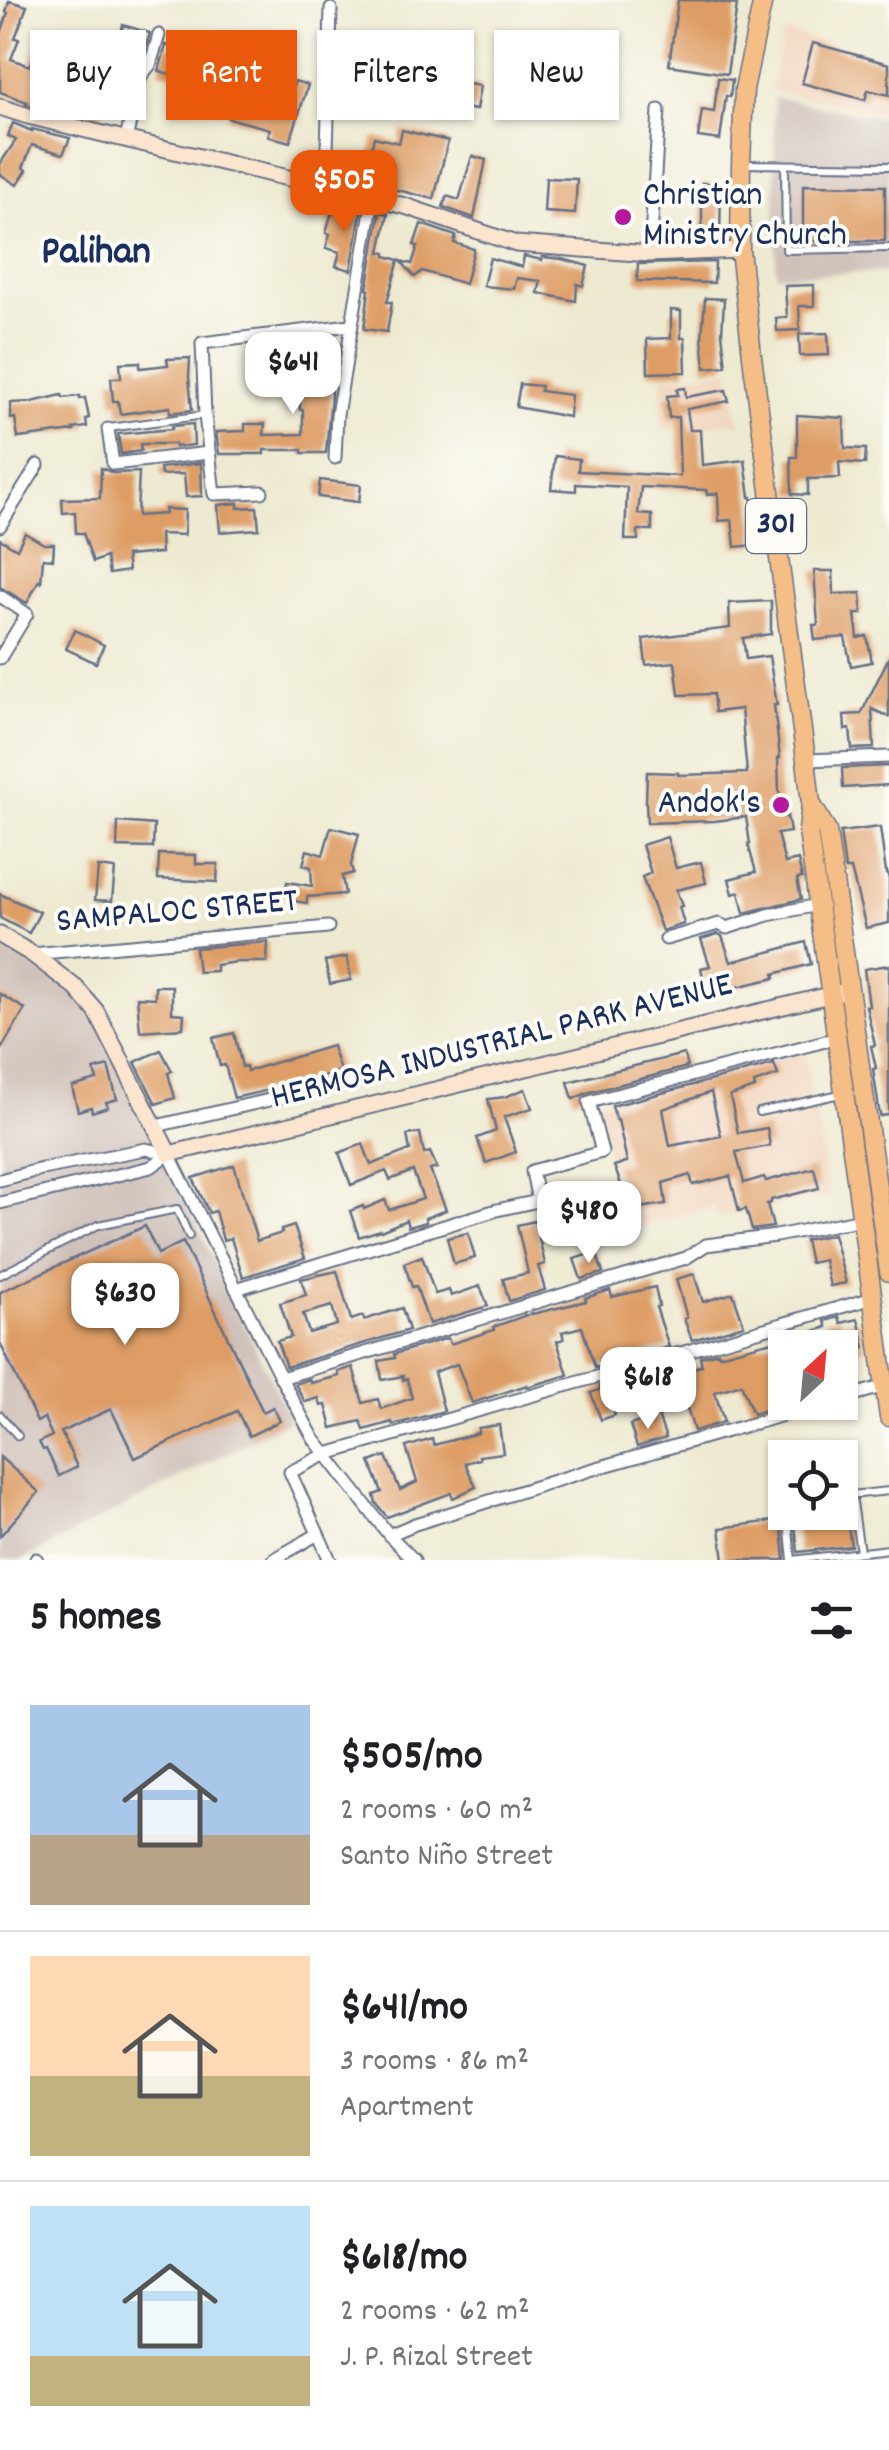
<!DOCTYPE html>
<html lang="en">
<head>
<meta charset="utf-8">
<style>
	:root { --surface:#fff; --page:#f6f6f6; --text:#202124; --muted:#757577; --line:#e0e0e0; --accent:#ea580c }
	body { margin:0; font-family:Dekko,sans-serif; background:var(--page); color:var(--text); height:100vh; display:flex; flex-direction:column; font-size:38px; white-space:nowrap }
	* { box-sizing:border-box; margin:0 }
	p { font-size:32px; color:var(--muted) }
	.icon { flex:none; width:55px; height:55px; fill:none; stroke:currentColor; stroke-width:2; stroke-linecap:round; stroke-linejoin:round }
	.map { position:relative; height:1560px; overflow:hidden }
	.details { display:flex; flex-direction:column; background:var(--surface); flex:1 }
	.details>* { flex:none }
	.top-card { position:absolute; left:30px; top:30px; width:830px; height:90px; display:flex; gap:20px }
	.needle { width:65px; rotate:26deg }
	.tools { position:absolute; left:768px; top:1330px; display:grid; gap:20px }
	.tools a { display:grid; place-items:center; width:90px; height:90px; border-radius:0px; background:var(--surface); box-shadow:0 2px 8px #0004; font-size:50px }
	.price { position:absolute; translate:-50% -85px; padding:0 22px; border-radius:20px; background:#fff; color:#222; font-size:32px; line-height:65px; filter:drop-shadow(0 2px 5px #0008) }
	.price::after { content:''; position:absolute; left:50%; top:60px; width:30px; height:22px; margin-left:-15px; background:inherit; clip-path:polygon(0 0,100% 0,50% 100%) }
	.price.active { background:var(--accent); color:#fff }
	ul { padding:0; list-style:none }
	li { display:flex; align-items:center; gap:30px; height:250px; padding:0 30px }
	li+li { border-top:2px solid var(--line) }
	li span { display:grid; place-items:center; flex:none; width:280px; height:200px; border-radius:0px; color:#555 }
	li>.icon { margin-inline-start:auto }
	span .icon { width:120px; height:120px; fill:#fffc; stroke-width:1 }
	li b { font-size:42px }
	h2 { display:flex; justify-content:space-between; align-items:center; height:120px; padding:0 30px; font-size:42px }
	.pill { padding:0 35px; border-radius:0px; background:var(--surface); box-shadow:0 2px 8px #0004; font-size:35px; line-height:90px }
	.pill.active { background:var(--accent); color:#fff }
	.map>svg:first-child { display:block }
</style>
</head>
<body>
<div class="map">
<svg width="889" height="1560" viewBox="0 0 889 1560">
	<rect width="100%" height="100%" fill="#fdfcf7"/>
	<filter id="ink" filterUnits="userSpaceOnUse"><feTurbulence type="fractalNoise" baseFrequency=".01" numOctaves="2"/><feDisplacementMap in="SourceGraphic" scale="20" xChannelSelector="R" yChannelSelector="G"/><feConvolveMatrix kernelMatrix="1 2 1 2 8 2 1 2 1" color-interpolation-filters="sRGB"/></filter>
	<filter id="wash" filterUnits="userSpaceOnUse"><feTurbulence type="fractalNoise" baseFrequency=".0048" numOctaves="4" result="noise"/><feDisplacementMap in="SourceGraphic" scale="40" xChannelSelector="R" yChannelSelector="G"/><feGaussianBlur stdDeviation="2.25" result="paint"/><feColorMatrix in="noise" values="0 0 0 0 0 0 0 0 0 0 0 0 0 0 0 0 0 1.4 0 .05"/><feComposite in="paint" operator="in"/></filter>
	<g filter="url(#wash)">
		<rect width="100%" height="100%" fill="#eeead1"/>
		<g fill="#f2d5bd">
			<path d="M784,31l105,31v54l-118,-26z"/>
			<path d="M729,369l11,57 -10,-4 -39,7 -30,-2 2,-51h24z"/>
			<path d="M805,1051l24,145 -111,20 -4,-9 -88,23 -30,-126z"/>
		</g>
		<g fill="#cfc1ba">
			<path d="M774,97l115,22v153l-113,3z"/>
			<path d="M0,946l74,45 23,25 193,404 -268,140h-22z"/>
		</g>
		<g id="blocks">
			<g fill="#de9d65" fill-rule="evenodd">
				<path d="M678,0h25l34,5 -10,69 -58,-9z"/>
				<path d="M9,1l18,5 -12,32 4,1 -8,20 19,7 11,-27 51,20 1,-2 19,6 11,-38 27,8 -8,28 -5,3 -5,9 -5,19 -16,-5 -10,31 -23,-7 -1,4 -46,-10 -5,-1 1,-2 -27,-10v-56l8,-23 -2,-1z"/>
				<path d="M813,43l76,21v31l-21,-5 -3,10 -63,-17z"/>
				<path d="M166,45l21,6 -3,10 25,7 -4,16 -46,-13z"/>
				<path d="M245,51l25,6 -11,45 27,8 9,-29 13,4 -18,57 -22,-6 2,-7 -42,-11z"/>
				<path d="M416,70l19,4 -1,4 46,8 -4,24 -31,-5 1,-10 -34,-8z"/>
				<path d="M718,78l14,2 -2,17 -4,-1 -6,44 -22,-3 4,-27 12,2z"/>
				<path d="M13,123l19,8v-2l38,9 -7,16 -31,-9 -9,23 4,2 -10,15 -17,-11v-10l16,-24 -8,-4z"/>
				<path d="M402,130l46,11 -14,58 -45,-11 3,-16 -25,-5 7,-30 25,6z"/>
				<path d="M472,156l14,4 -12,58 -31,-11 4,-11 12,4z"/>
				<path d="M546,178l31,1 -2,35 -31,-2z"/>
				<path d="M702,183l19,1 -1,56h-18z"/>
				<path d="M803,185l82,1v55h-82z"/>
				<path d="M353,205l9,2 -11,63 -15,-4 4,-14 -14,-4 4,-14 -4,-1 7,-25 18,5z"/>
				<path d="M380,212l8,2 -8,38 6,1v3l13,4 -12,42h5l-5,30 -23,-3 5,-39 -2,-1z"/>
				<path d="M421,224l35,12 -2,7 20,6 -9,35 -43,-13 -7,6 -14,-16 11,3 6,-18 -4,-1z"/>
				<path d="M524,256l18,4v-3l20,2 26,7 -5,20 -6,-2 -1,17 -38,-8 3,-12 -24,-3 -3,11 -31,-3 7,-28 32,9z"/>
				<path d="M715,262l-1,21 -77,-2 1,-17z"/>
				<path d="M814,285v21h-15l1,24 -23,1 -1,-13 11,-1 -2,-31z"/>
				<path d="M705,298l19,1 -2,34 4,33 -21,2 -3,-30z"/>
				<path d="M671,310l10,1v27h4l1,34 -38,1 -1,-34 24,-1z"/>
				<path d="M828,333l1,22 -29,1 -1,-22z"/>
				<path d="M292,341l3,27 -33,3 -2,-26z"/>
				<path d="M313,347l25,6 -3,19 -5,-1 1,24 -5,58h-24v-3h-38v4h-45l-3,-22 29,-1v-7h20l-1,11 39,-1v-24h-3v-8z"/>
				<path d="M190,358l-1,19 3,33 -22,3v-6l-50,7 -2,-13h-5l-2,-23h10l-1,-15 20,-1v6l28,-3 -1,-6z"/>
				<path d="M520,384l21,2 -1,5 31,4 -2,22 -53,-10z"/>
				<path d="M685,388l1,9 40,-7 3,11 -42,8 3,21h10l2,35 43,-5 5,37h2l4,48 -21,2 -3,-27 -13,1 -1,-28 -11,2 -1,-5 -65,-3 -3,27 14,1v15h-14v10h-13l2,-53 -51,-3v7l-25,-2 4,-33 24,3 -1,12 102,5 -2,-59 -9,1 -2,-22 11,-1 -1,-6z"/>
				<path d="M62,395l1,3 17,-2v3l5,-1 4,20 -3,1 1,8 -14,2 1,2 -56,7 -3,-20 -4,1v-16l21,-1z"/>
				<path d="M797,415l47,3 1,30 21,1 -1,15 -26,-2 1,16 -32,1v16l-16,-1 -1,-37h6z"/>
				<path d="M193,424l1,21 -19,2v-3h-35l1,7 -20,3 -3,-20 54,-5v-3z"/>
				<path d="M201,463l1,33 -16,1 -2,-23 -23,1 -1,-7z"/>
				<path d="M101,468l12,5 26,-1 -2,44 28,-2v-5l20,1 -1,25 -24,-1 1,19 -35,3 2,15 -19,3 -3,-17 -13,5 -10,-29h-7l-1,-21 -12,1 -1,-14 38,-1z"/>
				<path d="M320,480l41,5 -2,17 -41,-5z"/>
				<path d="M238,503v5l19,-1 2,22 -39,3 -2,-27z"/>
				<path d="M25,533l19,11h10l-1,15 -10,-1 -2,24 -2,-2 -12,23 -27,-16v-48l17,10z"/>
				<path d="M814,571h19l1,23 27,-1 1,21h-7l3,24 9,-2 5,26 -21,4 -6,-29 -30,3 -2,-15h5z"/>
				<path d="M771,601v33l-28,4 3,21 23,-3 8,49h-3l6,53h-2l1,33 4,26 4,-1 3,16 -13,2 8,29 13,-3 4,18 -5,1 4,20 -57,14 -5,-21 -6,2 -4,-15 27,-7 -8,-28h2l-4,-27 -31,4 -68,2 -1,-21 1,-30 31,1v2l69,-2 -6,-64 -26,3 -2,-18 -34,1 -4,-33 -29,3 -3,-26 87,-11 -1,-25z"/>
				<path d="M75,630l29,15 -8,18 -30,-14z"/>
				<path d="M889,657v60l-17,-8 2,39 -22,1 -2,-20 -5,1 -1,-15 17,-1z"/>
				<path d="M889,766v19l-46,3 -1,-20z"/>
				<path d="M118,822l36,3 -1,23 -36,-1z"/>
				<path d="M331,827l28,7 -8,31 2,8 -11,3 3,18 -38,3v6l-14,-2 -1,-4 -7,-1 2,-14 25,4 -1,-19 -8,-2 4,-15 16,5z"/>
				<path d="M880,827l6,46 1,-1 2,7v44l-23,5 -15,-59h-6l-5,-37z"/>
				<path d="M667,837l9,31 25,-6 5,21 -30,7 6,16 -3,1 5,17 -22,7 -20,-54 9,-4 -9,-28z"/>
				<path d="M159,854l37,1v9h22l-1,18 -59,-3z"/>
				<path d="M98,867l17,2 -3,32 -17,-1z"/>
				<path d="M0,894l40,18 -11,21 -29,-15z"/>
				<path d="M718,934l4,2 9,26 75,-20 5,22 -37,10 1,4 -68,16 -6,-26 9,-2 -9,-27z"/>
				<path d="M268,942l-1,20h-30l-21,3v6l-18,1 -3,-24z"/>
				<path d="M347,957l4,23 -21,4 -5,-23z"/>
				<path d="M889,965v150l-9,1 -7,-47 3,-1 -5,-22 4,-1 -9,-39h3l-5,-37z"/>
				<path d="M155,986h17v27l12,1 -1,14 -43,3 -3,-34 18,1z"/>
				<path d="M0,994l25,15 -25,42z"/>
				<path d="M234,1033l8,34 4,-1 1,5 85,-25 8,25 -19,6v1l-87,20 -9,-33 -5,1 -7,-28z"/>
				<path d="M161,1050l11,21 -4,2 7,25 -19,6 -21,-42z"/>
				<path d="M684,1054l3,13 -100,26 -14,6 -5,-17z"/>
				<path d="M774,1064l4,11 -24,8 1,5 -25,8 8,37 29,-5 3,18 -34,6 8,31 20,-6 2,4 48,-13 5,20 -48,12v3l-4,1 6,23 -21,3 -6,-21 -7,2 -9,-35 -37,9 -3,-10 -27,8 3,21 -40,6 -4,-23 -8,-21 13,-4 -9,-42h-2l-4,-14zM711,1092l10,44 -51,10 -7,-37z"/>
				<path d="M108,1066l9,33 -11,3 2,5 -16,5 -1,-5 -13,4 -6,-24 25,-7 -3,-10z"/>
				<path d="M525,1089l7,19 -28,9 12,35 -30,11 -9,-25 19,-7 -8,-32 17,-2z"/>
				<path d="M420,1133l4,21 6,-2 7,16 -7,2 16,40 -21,8 1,4 -11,3 -7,2 -2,-7 -25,11 -1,-1 -21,7 -9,-26 13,-5 1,3 21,-9 4,10 34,-11 -10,-28 -23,9 -4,-9 -35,14 -12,-32 24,-9 8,21 39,-15 -3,-15z"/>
				<path d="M234,1165l23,76 25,-8 -1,-3 13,-4 11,32 -62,19 -12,-39 -8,2 -8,-29 -6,2 -16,-35z"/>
				<path d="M535,1221l10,43 -7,2 7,24 -36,11 -6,-22 25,-6 -11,-48z"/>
				<path d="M145,1226l13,28 25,-12 80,170 10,-5 7,14 -31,15 -12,-25 -102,47 -24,-49 -50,23 16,35 -18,9 -13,-27 -3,1 -4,-8 13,-6 -8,-18 -7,4 -37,-79v-51z"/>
				<path d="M468,1233l7,25 -21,6 -7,-26z"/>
				<path d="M833,1234l13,49 -16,3 -6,-26 -14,3 -5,-23z"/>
				<path d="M596,1252l7,21 -22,6 -7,-20z"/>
				<path d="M422,1256l13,38 14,-4 2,6 29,-10 8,20 -59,18 -13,-38 -4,1 -8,-24z"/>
				<path d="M337,1271l14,49 12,-4 1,4 38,-12 7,22 -123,37 -9,-26 14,-4 -11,-34 26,-8 -5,-16zM332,1306l5,19 -28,8 -6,-19z"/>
				<path d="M694,1274l9,28 30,-9 11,32 -52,15 -8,-21 3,-1 -11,-39z"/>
				<path d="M655,1287l4,19 -3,1 13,40 -74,21 -13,-41 -20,5 2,7 -7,2 11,34 -41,12v-2l-55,18 -15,-39 -23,8 10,39 -51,14 -1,-3 -28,8 -3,-9 -29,7 -6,-23 -5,1 -2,-8 -14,4 -10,-18 14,-5 2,4 28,-7 -1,-4 15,-5 10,36 15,-4 3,10 31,-11 -5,-19 -4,1v-4l-21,4 -3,-19 16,-3 -1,-4 54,-16 2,6 44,-14 -1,-3 31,-11 62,-15 -1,-3 25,-8 2,7z"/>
				<path d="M839,1317l2,6 17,-4 7,29 -25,7v-7h-55v56l-32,10 -12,-30 -26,8 9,30 -30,9 -9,-30 -14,6 -6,-15 -52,17 2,6 -14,5 -10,-27 10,-4 -1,-3 33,-10 1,3 11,-3 4,11 53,-22 -2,-8 18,-5 1,3 80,-21v2l28,-9 -2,-6z"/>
				<path d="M658,1416l8,22 -29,9 -7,-22z"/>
				<path d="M499,1425l4,28 -24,3 1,3 -15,4 11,24 -23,11 -2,-5 -64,24 -11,-14 -2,-8 8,-3 -12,-30 16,-6 14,34 17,-8 -11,-35 26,-8 2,6 44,-12v-5z"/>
				<path d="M0,1457l39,35 -39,44z"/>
				<path d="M847,1519l4,27 -53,6 -3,-27z"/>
				<path d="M781,1520l4,40h-61l-4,-32z"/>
			</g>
		</g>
	</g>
	<g filter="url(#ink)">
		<use href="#blocks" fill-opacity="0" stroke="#657086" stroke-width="2.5"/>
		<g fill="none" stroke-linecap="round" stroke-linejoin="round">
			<defs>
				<g id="lane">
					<path d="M745,164l144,2"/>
					<path d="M785,165l1,85 103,-2"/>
					<path d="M109,428l96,-13"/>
					<path d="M759,1112l81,-18"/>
					<path d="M0,1275l98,-50 79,-16 12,27"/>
					<path d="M0,1415l18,21"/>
					<path d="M852,1495l8,57"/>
					<path d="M840,1496l49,-5"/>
					<path d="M792,1560l97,-11"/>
					<path d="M792,1560l-4,-40 20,-8"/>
				</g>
				<g id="street">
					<path d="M126,139l15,-63 9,-11 9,-30"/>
					<path d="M326,187l5,-178"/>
					<path d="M650,254l9,-144"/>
					<path d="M108,429l5,35 96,-11"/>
					<path d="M335,458l2,-43 36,-217"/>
					<path d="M262,492l-48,2 -9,-79 -3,-72 148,-18"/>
					<path d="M0,526l38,-61"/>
					<path d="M0,596l27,18 -27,44"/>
					<path d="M806,760l83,-3"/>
					<path d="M666,939l53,-15 8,4 41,-13 50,-10"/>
					<path d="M32,954l296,-27"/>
					<path d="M156,1126l196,-45"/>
					<path d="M169,1154l112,224 33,61 75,96 25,25"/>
					<path d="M0,1180l42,-11 104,-20 23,5"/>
					<path d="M0,1203l151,-36 18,-13"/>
					<path d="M236,1289l261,-79 41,-9 -6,-30 70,-19 -13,-50 248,-64"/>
					<path d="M281,1378l405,-120 20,-13 70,-9 86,-17"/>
					<path d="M840,1399l45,-13"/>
					<path d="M389,1535l26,-11 175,-54 239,-68"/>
					<path d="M36,1559l1,1"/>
					<path d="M273,1560l45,-26"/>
					<path d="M330,1560l-40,-88 37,-18 546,-156"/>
				</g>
				<g id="secondary">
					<path d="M0,107l28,9 377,90 111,38 134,10 90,-4"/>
					<path d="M0,935l32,19 44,34 20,23 73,143 673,-162"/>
				</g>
				<g id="primary">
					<path d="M763,0l-19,89 -3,75 -1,86 13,114 53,396 5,43 -3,28 81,586"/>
					<path d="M811,803l16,28 62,441"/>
				</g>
			</defs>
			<use href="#lane" stroke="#657086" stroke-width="10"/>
			<use href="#street" stroke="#657086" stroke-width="15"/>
			<use href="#secondary" stroke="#657086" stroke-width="19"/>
			<use href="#primary" stroke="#657086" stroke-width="21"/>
			<use href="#lane" stroke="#fff" stroke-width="6"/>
			<use href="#street" stroke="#fff" stroke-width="11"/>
			<use href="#secondary" stroke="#fbe5cf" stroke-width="15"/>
			<use href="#primary" stroke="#f6be87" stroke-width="18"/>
		</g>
	</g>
	<g fill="#b5179e" stroke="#fdfcf7" stroke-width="4">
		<circle cx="623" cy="217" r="10"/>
		<circle cx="781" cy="805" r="10"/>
	</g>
	<g text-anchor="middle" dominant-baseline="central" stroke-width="8" stroke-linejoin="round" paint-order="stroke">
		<rect fill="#fdfcf7" stroke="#5f6c8c" stroke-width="2.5" x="746" y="499" width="60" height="54" rx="8"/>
		<g font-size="32" font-weight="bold" fill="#1b2f5e">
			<text x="776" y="526">301</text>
		</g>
		<g font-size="35" fill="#1b2f5e" stroke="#fdfcf7" text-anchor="start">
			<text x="643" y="197">Christian<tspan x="643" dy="40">Ministry Church</tspan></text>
			<text x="761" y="805" text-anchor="end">Andok's</text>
		</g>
		<g font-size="35" fill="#1b2f5e" stroke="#fdfcf7">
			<text transform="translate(177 913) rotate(-5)">SAMPALOC STREET</text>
			<text transform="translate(502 1043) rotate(-14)">HERMOSA INDUSTRIAL PARK AVENUE</text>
		</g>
		<g font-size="40" font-weight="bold" fill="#1b2f5e" stroke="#fdfcf7">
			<text x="96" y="254">Palihan</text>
		</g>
	</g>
</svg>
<div class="tools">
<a><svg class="needle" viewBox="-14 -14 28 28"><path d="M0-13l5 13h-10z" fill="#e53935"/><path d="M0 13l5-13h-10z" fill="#757577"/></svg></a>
<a><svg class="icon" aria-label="locate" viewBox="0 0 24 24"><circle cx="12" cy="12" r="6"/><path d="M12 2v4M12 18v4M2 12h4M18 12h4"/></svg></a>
</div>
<b class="price active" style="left:344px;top:235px">$505</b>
<b class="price" style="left:293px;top:417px">$641</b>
<b class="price" style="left:589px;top:1266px">$480</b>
<b class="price" style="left:125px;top:1348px">$630</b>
<b class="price" style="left:648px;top:1432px">$618</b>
<div class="top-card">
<a class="pill">Buy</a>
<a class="pill active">Rent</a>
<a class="pill">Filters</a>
<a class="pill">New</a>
</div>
</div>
<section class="details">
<h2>5 homes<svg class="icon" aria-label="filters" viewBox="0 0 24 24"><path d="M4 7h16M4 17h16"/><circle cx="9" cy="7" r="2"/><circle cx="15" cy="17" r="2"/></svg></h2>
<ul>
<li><span style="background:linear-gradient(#a9c7e8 65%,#b9a48a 0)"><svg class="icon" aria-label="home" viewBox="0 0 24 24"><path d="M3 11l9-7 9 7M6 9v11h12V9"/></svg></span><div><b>$505/mo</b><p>2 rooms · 60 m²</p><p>Santo Niño Street</p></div></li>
<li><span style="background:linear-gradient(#ffd9b3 60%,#c2b280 0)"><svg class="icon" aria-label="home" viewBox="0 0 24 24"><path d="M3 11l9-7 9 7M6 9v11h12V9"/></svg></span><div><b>$641/mo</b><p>3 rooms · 86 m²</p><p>Apartment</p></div></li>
<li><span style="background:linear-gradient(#bfe0f5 75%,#c2b280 0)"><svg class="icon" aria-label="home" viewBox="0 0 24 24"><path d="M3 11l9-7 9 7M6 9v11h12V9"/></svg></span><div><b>$618/mo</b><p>2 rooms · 62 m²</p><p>J. P. Rizal Street</p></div></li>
</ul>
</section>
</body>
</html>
